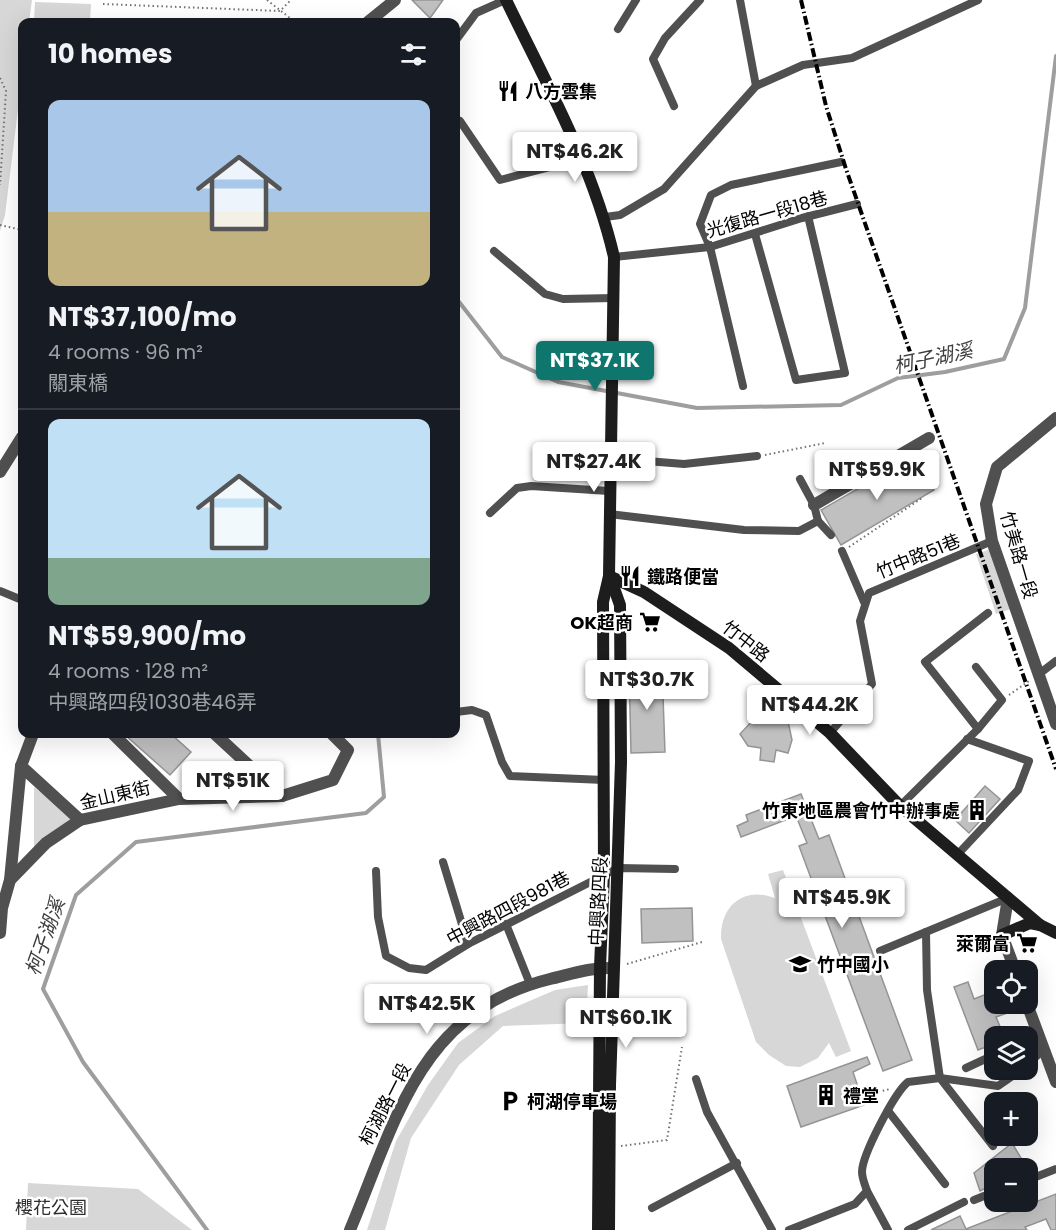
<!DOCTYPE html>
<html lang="en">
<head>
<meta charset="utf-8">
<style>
	:root { --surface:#171b24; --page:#20242c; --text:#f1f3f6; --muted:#9ea1a6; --line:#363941; --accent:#0f766e }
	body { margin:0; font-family:Poppins,"Noto Sans TC",sans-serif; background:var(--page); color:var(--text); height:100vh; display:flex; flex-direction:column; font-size:22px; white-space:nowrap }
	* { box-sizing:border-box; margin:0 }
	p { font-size:20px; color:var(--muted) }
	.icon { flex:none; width:33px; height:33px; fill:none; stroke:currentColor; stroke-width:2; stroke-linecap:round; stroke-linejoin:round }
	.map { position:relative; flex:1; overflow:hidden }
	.drawer { position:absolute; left:18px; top:18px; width:442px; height:720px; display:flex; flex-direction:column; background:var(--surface); border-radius:12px; box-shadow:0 6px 24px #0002 }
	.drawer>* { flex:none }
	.fabs { position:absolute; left:984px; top:960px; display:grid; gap:12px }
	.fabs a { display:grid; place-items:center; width:54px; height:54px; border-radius:12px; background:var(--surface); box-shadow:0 6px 24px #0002; font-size:30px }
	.price { position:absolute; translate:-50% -51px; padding:0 14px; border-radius:6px; background:#fff; color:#222; font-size:20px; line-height:39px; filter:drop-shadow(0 2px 3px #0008) }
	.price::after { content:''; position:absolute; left:50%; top:36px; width:18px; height:14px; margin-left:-9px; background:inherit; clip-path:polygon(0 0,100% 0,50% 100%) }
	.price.active { background:var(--accent); color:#fff }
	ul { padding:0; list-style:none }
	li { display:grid; align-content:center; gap:12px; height:318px; padding:0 30px }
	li+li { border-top:2px solid var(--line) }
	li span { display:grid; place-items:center; height:186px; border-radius:12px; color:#555 }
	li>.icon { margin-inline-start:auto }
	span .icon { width:108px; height:108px; fill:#fffc; stroke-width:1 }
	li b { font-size:26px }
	h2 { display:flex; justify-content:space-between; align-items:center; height:72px; padding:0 30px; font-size:26px }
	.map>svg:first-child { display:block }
</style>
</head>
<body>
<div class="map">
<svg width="1056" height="1230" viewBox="0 0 1056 1230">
	<rect width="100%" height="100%" fill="#fff"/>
	<g fill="#d7d7d7">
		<path d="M0,0h32l-3,22h-7v55l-17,138 -5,16z"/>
		<path d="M35,2l56,2 -1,18h-56z"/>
		<path d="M1000,546l20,60 -24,8 -20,-60z"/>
		<path d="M34,787l40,32 -40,31z"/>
		<path d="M783,870l68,181 -15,6 -7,-14 -11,15 -18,9 -14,-1 -17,-11 -13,-13 -35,-103c-1,-34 23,-53 54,-41l-7,-24z"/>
		<path d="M588,985l-2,38 -83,3 -44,39 -48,73 -26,92h-18l29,-89 32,-56 30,-42 37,-27 60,-26z"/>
		<path d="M28,1183l110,6 54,41h-166z"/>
	</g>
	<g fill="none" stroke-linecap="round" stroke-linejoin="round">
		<g stroke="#9e9e9e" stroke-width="4">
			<path d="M456,298l46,59 56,25 139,26 144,-3 57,-27 47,-6 59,-13 21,-51 31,-252"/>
			<path d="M207,1230l-124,-168 -40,-73 33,-94 60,-53 230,-29 18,-16 -6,-63"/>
		</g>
	</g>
	<g fill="#c0c0c0" stroke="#949494" stroke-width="1.5">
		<path d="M412,0h31l-13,18z"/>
		<path d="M913,457l21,33 -93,55 -20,-35z"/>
		<path d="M662,668l3,84 -34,1 -2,-84z"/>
		<path d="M773,711l8,3 7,7 4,19 -4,13 -12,-3 -2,12 -14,-2 1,-12 -13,-2 -8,-12 14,-15 9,-6z"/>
		<path d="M124,734h47l20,18 -21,23z"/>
		<path d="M985,786l15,13 -31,34 -14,-13z"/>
		<path d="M801,794l18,45 10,-4 83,225 -29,11 -84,-225 8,-3 -11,-27 -55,21 -4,-11 11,-5 -2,-6z"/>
		<path d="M692,908l1,33 -51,2 -1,-34z"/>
		<path d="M968,982l6,17 20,-8v13h9l4,9 -11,4 8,19h-10v8l-16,6 -24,-63z"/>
		<path d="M867,1057l3,7 -17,8 11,33 -63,22 -14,-41z"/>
		<path d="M1012,1143l15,25h-33v16l-14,7 -6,-18z"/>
		<path d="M1056,1194v36h-5l-5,-11 -21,8 2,3h-96l29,-14 6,13z"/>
	</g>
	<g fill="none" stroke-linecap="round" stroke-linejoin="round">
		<g stroke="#727272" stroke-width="2" stroke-dasharray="1.5 3" stroke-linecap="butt">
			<path d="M267,0l28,22"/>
			<path d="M103,4l177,7 11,-11"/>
			<path d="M0,78l6,13 -6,94"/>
			<path d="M0,225l22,5"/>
			<path d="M765,455l60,-12"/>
			<path d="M849,547l73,-49"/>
			<path d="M1009,695l20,-14"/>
			<path d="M627,964l75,-22"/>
			<path d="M874,1093l16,-4"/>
			<path d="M621,1146l46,-6 15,-93"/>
		</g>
		<g stroke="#505050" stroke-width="8">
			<path d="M740,0l16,86"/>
			<path d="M618,29l18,-29"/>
			<path d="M456,40l20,-27 29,-13"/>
			<path d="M674,106l-21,-47 12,-21 35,-38"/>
			<path d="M460,121l40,59 81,-21"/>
			<path d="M605,217l15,-2 44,-26 92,-103 47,-21 49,-7 126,-58"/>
			<path d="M755,234l41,146 49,-7 -37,-157"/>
			<path d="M494,251l51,43 18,5 51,-1"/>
			<path d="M614,257l96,-10 92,-29 55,-14"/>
			<path d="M743,386l-33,-139 -10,-23 11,-29 20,-10 110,-23"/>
			<path d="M609,458l75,6 73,-8"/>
			<path d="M490,513l27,-25 14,-2 78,5"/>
			<path d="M609,514l135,16 55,1 19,-10 -4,-16 -14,-26"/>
			<path d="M818,521l13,14"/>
			<path d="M842,551l22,51"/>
			<path d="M0,591l22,9"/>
			<path d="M1039,674l17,-13"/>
			<path d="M456,712l16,-2 14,5 16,47 8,14 94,4"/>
			<path d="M978,729l-53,-67 63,-49"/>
			<path d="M830,733l42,-49 -12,-63 9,-28 123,-52"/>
			<path d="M900,806l78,-77 24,-29 -26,-33"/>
			<path d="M958,854l60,-64 11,-29 -62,-22"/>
			<path d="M443,862l25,82"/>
			<path d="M376,871l2,46 8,39 23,12 17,2 42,-26 150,-76 57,1"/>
			<path d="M506,924l24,60"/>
			<path d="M926,932l1,58 13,88 53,68"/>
			<path d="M880,951l128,-53"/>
			<path d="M1028,1040l10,-5"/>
			<path d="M1028,1064l16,-15"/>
			<path d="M966,1068l28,-13"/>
			<path d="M696,1079l11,33 65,118"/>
			<path d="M889,1112l56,72"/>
			<path d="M1028,1180l28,-11"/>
			<path d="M867,1191l21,39"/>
			<path d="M974,1200l20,-8"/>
			<path d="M652,1208l85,-45"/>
			<path d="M789,1230l66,-26 12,-13c-2,-6 -5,-13 -5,-19 0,-17 33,-80 46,-90l32,-4 58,8 23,-16"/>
			<path d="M908,1230l56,-28"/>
		</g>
		<g stroke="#505050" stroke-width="12">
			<path d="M368,22l27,-22"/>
			<path d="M1056,418l-59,49 -11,37 6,37 64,183"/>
			<path d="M0,472l22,-35"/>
			<path d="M814,505l115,-67"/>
			<path d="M113,734l66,65"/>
			<path d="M215,734l67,62"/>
			<path d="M21,766l59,54"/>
			<path d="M10,880l11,-114 12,-32"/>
			<path d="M1008,898l-6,37 13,35"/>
			<path d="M0,933l2,-25 8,-28 36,-37 34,-23 99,-21 103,-3 51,-16 15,-30 -16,-16"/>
			<path d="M1027,1004l29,78"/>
			<path d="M350,1230c46,-109 69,-219 200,-251 21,-5 42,-12 63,-11"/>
		</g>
		<g stroke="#1d1d1d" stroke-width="12">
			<path d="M506,0c40,83 87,166 108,257l-5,319 -6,26 1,272 -4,93 -2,263"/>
			<path d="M609,576l35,16 85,56 101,85 70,73 140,119 16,8"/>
			<path d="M1002,935l28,-12 10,2"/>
			<path d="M609,1230l1,-145 11,-323 -1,-157 -10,-28"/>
		</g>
		<path stroke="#000" stroke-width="4" stroke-dasharray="9 3 1.5 3" stroke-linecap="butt" d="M801,0l25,106 20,63 210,600"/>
	</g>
	<defs>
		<symbol id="restaurant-bare" viewBox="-9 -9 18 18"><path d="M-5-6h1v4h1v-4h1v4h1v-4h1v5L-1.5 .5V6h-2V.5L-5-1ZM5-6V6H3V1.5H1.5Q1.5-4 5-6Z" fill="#000" stroke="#fff" stroke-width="2.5" paint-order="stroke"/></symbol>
		<symbol id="supermarket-bare" viewBox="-9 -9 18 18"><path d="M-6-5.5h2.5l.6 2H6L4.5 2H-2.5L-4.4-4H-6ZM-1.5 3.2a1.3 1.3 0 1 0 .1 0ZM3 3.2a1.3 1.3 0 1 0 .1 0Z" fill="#000" stroke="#fff" stroke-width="2.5" paint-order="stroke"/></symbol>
		<symbol id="building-bare" viewBox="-9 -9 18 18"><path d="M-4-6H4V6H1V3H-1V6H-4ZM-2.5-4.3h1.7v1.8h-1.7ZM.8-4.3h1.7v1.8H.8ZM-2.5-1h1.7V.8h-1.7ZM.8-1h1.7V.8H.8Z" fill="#000" stroke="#fff" stroke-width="2.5" paint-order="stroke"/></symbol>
		<symbol id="school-bare" viewBox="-9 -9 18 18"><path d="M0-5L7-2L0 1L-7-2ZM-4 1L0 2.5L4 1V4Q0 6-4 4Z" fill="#000" stroke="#fff" stroke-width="2.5" paint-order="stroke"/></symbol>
		<symbol id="parking-bare" viewBox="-9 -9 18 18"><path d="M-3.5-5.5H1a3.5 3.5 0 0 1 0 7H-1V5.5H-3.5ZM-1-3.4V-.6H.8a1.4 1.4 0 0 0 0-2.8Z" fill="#000" stroke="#fff" stroke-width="2.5" paint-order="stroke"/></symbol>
	</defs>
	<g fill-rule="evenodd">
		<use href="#restaurant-bare" x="493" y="76" width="30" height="30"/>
		<use href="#restaurant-bare" x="615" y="561" width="30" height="30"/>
		<use href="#supermarket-bare" x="635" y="607" width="30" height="30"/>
		<use href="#building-bare" x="962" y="795" width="30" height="30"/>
		<use href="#supermarket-bare" x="1012" y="928" width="30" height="30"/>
		<use href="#school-bare" x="785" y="949" width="30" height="30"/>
		<use href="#building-bare" x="811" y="1080" width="30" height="30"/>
		<use href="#parking-bare" x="495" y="1086" width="30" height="30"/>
	</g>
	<g text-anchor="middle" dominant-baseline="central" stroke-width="5" stroke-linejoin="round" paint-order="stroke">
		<g font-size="18" font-weight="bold" fill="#000" stroke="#fff" text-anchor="start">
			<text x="525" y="91">八方雲集</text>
			<text x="647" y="576">鐵路便當</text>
			<text x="633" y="622" text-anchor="end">OK超商</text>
			<text x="960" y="810" text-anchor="end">竹東地區農會竹中辦事處</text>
			<text x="1010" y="943" text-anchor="end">萊爾富</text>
			<text x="817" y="964">竹中國小</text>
			<text x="843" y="1095">禮堂</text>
			<text x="527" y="1101">柯湖停車場</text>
		</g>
		<g font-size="18" fill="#000" stroke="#fff">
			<text transform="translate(767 214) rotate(-16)">光復路一段18巷</text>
			<text transform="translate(1019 555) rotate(74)">竹美路一段</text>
			<text transform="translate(918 556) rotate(-22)">竹中路51巷</text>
			<text transform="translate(746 641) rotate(38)">竹中路</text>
			<text transform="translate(115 795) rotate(-13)">金山東街</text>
			<text transform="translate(598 901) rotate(-87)">中興路四段</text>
			<text transform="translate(508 908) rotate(-28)">中興路四段981巷</text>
			<text transform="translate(385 1104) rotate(-63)">柯湖路一段</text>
		</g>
		<g font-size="18" fill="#2e2e2e" stroke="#fff">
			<text x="51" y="1207">櫻花公園</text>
		</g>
		<g font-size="20" font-style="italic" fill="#3f3f3f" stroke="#fff">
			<text transform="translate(933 358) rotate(-12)">柯子湖溪</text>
			<text transform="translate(45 937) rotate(-71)">柯子湖溪</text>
		</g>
	</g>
</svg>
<div class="fabs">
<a><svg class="icon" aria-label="locate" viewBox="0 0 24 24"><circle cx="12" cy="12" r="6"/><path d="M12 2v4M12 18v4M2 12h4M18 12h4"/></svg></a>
<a><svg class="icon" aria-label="layers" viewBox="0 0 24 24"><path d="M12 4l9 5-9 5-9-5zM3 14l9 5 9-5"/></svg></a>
<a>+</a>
<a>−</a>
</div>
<b class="price" style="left:575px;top:183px">NT$46.2K</b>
<b class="price active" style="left:595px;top:392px">NT$37.1K</b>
<b class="price" style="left:594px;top:493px">NT$27.4K</b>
<b class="price" style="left:877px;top:501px">NT$59.9K</b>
<b class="price" style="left:647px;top:711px">NT$30.7K</b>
<b class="price" style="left:810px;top:736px">NT$44.2K</b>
<b class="price" style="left:233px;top:812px">NT$51K</b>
<b class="price" style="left:842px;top:929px">NT$45.9K</b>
<b class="price" style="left:427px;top:1035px">NT$42.5K</b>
<b class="price" style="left:626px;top:1049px">NT$60.1K</b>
<section class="drawer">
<h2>10 homes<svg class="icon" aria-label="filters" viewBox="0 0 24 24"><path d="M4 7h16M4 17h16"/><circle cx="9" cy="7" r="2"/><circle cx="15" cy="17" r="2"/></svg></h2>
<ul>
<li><span style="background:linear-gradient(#a9c7e8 60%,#c2b280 0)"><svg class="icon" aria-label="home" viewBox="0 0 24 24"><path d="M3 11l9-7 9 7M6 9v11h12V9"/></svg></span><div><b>NT$37,100/mo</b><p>4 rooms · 96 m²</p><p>關東橋</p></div></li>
<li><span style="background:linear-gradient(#bfe0f5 75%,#7fa58c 0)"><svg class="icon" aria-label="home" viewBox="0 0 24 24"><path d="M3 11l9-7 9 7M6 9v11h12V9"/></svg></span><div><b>NT$59,900/mo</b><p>4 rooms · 128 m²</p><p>中興路四段1030巷46弄</p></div></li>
</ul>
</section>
</div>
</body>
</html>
